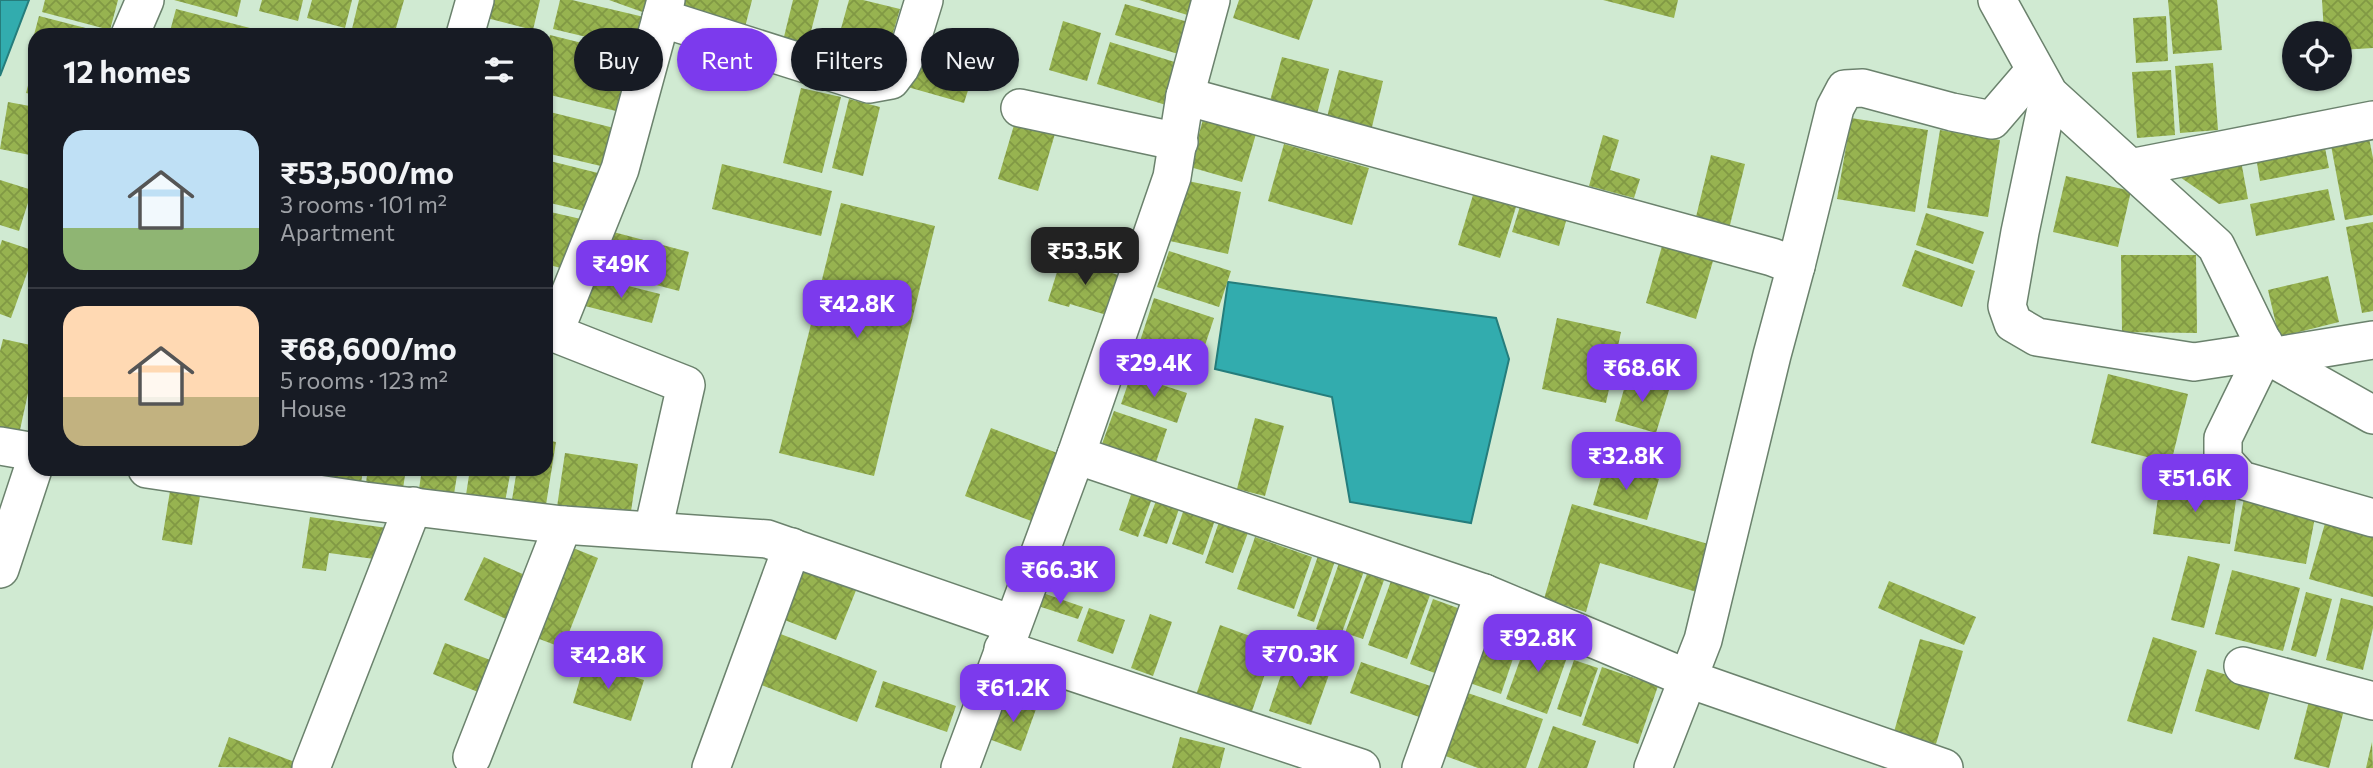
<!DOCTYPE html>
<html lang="en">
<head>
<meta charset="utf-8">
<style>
	:root { --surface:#171b24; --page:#242831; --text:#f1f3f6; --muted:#9ea1a6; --line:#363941; --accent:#7c3aed }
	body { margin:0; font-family:Commissioner,sans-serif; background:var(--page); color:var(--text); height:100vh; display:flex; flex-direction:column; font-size:26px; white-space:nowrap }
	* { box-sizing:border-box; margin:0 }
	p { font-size:23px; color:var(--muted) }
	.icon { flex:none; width:38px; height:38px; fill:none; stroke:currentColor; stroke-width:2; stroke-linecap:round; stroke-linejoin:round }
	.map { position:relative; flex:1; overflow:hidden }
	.drawer { position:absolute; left:28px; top:28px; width:525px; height:448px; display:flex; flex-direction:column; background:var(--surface); border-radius:21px; box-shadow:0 2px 5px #0004 }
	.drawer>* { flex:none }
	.top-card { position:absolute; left:574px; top:28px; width:665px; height:63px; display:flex; gap:14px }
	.controls { position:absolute; left:2282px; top:21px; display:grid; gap:14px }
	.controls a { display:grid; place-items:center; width:70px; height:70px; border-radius:50%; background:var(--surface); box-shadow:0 2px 5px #0004; font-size:35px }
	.price { position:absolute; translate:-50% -60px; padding:0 16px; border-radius:14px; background:var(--accent); color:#fff; font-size:23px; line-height:46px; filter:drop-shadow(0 2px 4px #0008) }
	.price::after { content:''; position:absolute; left:50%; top:42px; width:21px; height:16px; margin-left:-10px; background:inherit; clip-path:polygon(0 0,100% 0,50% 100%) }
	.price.active { background:#222; color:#fff }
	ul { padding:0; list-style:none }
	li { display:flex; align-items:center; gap:21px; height:175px; padding:0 35px }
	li+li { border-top:2px solid var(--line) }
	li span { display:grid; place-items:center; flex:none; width:196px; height:140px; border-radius:21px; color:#555 }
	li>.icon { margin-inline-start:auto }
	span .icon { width:84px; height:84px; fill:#fffc; stroke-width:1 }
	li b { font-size:30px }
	h2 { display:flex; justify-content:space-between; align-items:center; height:84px; padding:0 35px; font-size:30px }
	.tag { padding:0 24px; border-radius:32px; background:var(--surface); box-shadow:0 2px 5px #0004; font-size:24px; line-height:63px }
	.tag.active { background:var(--accent); color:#fff }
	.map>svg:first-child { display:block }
</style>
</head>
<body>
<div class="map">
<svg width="2373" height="768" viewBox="0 0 2373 768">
	<defs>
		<pattern id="building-cross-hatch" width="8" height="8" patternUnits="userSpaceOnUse" patternTransform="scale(1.75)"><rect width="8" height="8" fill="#97b350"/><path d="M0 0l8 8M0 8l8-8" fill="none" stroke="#819944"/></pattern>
	</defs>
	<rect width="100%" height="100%" fill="#d0ead2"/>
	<g fill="#32acae" stroke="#257d7c" stroke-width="2">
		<path d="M0,0h29l-29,76z"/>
		<path d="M1228,282l268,36 13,41 -38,164 -121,-21 -18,-105 -117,-28z"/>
	</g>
	<g fill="url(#building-cross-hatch)">
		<path d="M45,0h73l-8,30 -68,-18z"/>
		<path d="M174,0h67l-4,17z"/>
		<path d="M262,0h41l-5,21 -39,-10z"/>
		<path d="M312,0h40l-7,28 -38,-10z"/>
		<path d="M359,0h45l-10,35 -43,-2z"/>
		<path d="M483,0h57l-7,30 -54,-14z"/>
		<path d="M560,0h12l72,17 -7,32 -84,-20z"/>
		<path d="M609,0h44l-5,14z"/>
		<path d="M677,0h75l-9,35 -71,-17z"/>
		<path d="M793,0h26l-14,55 -24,-6z"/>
		<path d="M849,0h14l37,9 -20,68 -49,-13z"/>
		<path d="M1139,0h64l-6,18z"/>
		<path d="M1239,0h74l-14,40 -66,-22z"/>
		<path d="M1603,0h75l-4,18z"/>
		<path d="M2168,0h49l5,50 -49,4z"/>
		<path d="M2322,0h51v48l-33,2v-17h-16z"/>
		<path d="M1125,4l70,20 -10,32 -70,-21z"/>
		<path d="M176,9l74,19 -2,7h-79z"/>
		<path d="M39,16l70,18 -1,1h-73v16l-5,-1z"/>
		<path d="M2166,16l2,45 -32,2 -3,-45z"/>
		<path d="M1063,21l38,12 -14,48 -38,-11z"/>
		<path d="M550,35l80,20 -14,56 -70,-17v-42z"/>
		<path d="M1110,42l68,21 -12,42 -69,-21z"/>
		<path d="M915,47l61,18 -12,38 -60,-17z"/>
		<path d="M1282,57l47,12 -12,45 -47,-13z"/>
		<path d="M34,63h1v32l-9,-2z"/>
		<path d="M2213,63l5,67 -38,3 -5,-67z"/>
		<path d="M1339,70l44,11 -12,50 -45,-10z"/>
		<path d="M2171,70l4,65 -38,3 -5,-66z"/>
		<path d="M801,88l40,9 -19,76 -39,-10z"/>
		<path d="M849,99l31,8 -17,69 -31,-8z"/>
		<path d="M8,102l27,5v49l-35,-7z"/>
		<path d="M546,111l68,17 -9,39 -59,-14z"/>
		<path d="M1205,112l53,15 -16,55 -52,-15z"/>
		<path d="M1017,115l40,12 -19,64 -40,-12z"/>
		<path d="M1851,118l77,12 -13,82 -78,-13z"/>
		<path d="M1940,130l60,10 -12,77 -61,-9z"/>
		<path d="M2368,133l5,25v57l-28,5 -15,-80z"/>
		<path d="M1603,135l16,5 -9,30 30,9 -6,19 -45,-12z"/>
		<path d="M2323,138l6,30 -69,13 -5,-30z"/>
		<path d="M1284,144l85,24 -17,57 -84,-24z"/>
		<path d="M2239,150l9,49 -29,5 -58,-40z"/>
		<path d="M1711,155l34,9 -16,65 -34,-8z"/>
		<path d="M546,160l52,13 -10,39 -42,-10z"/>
		<path d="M722,164l110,27 -11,45 -109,-27z"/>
		<path d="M2066,176l65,15 -13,56 -65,-15z"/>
		<path d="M0,180l32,10 -13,41 -19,-6z"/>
		<path d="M1183,180l58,12 -13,62 -58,-13z"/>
		<path d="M2328,189l7,31 -79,16 -6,-32z"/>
		<path d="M1473,195l43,12 -16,51 -42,-13z"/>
		<path d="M1522,200l46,14 -9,32 -47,-14z"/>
		<path d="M841,203l94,23 -61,250 -95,-23z"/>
		<path d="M546,211l35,8 -13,51 -22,-6z"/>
		<path d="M1926,213l58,19 -11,32 -57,-19z"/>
		<path d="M2373,222v89l-11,2 -16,-86z"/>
		<path d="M602,229l87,23 -10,39 -88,-23z"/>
		<path d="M2,240l33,11 -24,67 -11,-4v-68z"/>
		<path d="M1662,246l51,15 -17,58 -50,-16z"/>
		<path d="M1915,250l60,21 -13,36 -60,-21z"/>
		<path d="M1169,251l62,20 -12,36 -62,-20z"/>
		<path d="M2121,255h75l1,78 -75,-1z"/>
		<path d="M1062,256l59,20 -11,40 -40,-12 -1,3 -21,-6z"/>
		<path d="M589,276l71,18 -8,29 -71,-18z"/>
		<path d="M2328,276l11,46 -60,15 -11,-47z"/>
		<path d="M1154,298l60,20 -22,67 -60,-19z"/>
		<path d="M1557,318l64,14 -15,71 -64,-14z"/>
		<path d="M3,339l32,7v15l-17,78 -18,-4v-84z"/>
		<path d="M2108,374l80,20 -17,69 -80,-20z"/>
		<path d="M1131,375l56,18 -10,30 -56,-19z"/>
		<path d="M1628,375l42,12 -14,46 -41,-12z"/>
		<path d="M34,407h1v33l-8,-2z"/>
		<path d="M1114,411l53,18 -11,33 -54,-18z"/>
		<path d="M1255,418l29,8 -19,70 -28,-7z"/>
		<path d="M991,428l69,26 -26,68 -69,-26z"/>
		<path d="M546,440l10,2 -11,69 -34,-5 6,-37h29z"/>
		<path d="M565,453l73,11 -8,54 -73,-11z"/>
		<path d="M1605,464l54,15 -12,41 -54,-15z"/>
		<path d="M280,469h83l-3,23 -81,-14z"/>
		<path d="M368,469h38l-4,26 -37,-6z"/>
		<path d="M422,469h36l-4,25 -35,-5z"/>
		<path d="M470,469h41l-6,33 -39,-7z"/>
		<path d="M2160,483l77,10 -7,51 -77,-10z"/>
		<path d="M1134,486l20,7 -16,44 -19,-7z"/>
		<path d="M170,491l30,5 -8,49 -30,-5z"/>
		<path d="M2245,493l72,14 -11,57 -72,-13z"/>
		<path d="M1157,498l23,8 -13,38 -24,-8z"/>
		<path d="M1572,504l143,42 -15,47 -100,-30 -14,49 -42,-13z"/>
		<path d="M1184,509l31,11 -12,35 -31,-11z"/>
		<path d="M2328,513l45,12v72l-64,-18z"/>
		<path d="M310,517l84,12 -4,32 -61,-8 -3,18 -24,-3z"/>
		<path d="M1220,519l29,11 -16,43 -28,-10z"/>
		<path d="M1255,537l57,20 -18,52 -57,-20z"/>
		<path d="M563,544l35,14 -35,90 -34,-13z"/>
		<path d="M1318,556l17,5 -21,61 -17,-6z"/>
		<path d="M2188,556l32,8 -16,64 -33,-8z"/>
		<path d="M484,557l52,23 -19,44 -53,-24z"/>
		<path d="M806,557l55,21 -25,62 -54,-21z"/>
		<path d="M1339,563l25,8 -24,67 -24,-9z"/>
		<path d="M2232,570l68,18 -17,63 -68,-17z"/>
		<path d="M1367,574l17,6 -21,59 -18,-6z"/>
		<path d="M1391,581l39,14 -23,64 -39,-14z"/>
		<path d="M1889,581l87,36 -12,28 -86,-37z"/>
		<path d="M2306,592l26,7 -16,58 -25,-7z"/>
		<path d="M1043,593l40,14 -5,12 -40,-13z"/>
		<path d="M2341,598l32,8v22l-10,42 -37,-10z"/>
		<path d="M1433,599l33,12 -23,65 -33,-12z"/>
		<path d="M1089,608l36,12 -12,34 -36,-13z"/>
		<path d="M1150,614l22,8 -19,54 -22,-8z"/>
		<path d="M1489,621l33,11 -21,62 -34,-12z"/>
		<path d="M1220,625l55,20 -24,69 -55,-19z"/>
		<path d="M778,633l99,38 -20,51 -98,-38z"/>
		<path d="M1529,635l41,14 -23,65 -41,-15z"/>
		<path d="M2153,637l44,14 -25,83 -45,-13z"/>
		<path d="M1920,639l43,12 -27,93 -42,-12z"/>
		<path d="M445,643l56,21 -13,32 -55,-22z"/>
		<path d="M1288,654l43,15 -20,56 -42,-14z"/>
		<path d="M1012,658l39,13 -11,31 -39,-13z"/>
		<path d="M1574,660l24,8 -17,49 -24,-8z"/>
		<path d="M585,662l59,18 -13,41 -58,-18z"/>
		<path d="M1361,662l78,27 -11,31 -78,-27z"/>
		<path d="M1602,667l56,19 -20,58 -56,-19z"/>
		<path d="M2207,669l64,19 -12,42 -64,-19z"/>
		<path d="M883,681l73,25 -9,26 -72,-25z"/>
		<path d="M1462,691l81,28 -17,49h-48l-38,-14z"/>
		<path d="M1005,697l31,12 -15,42 -32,-12z"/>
		<path d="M2309,701l35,9 -15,58 -35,-9z"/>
		<path d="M1553,726l43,15 -9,27h-49z"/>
		<path d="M229,737l71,27 -2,4 -80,-1z"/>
		<path d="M1180,737l45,11 -5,20h-48z"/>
		<path d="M2372,742l1,26h-7z"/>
	</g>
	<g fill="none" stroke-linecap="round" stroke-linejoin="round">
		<defs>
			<g id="minor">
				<path d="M1997,0l52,94 167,152 54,111 103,58"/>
				<path d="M661,18l208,66 22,-4 9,-12 9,-19 15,-49"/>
				<path d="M130,35l15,-35"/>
				<path d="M465,35l10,-35"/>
				<path d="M2049,94l-29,138 -13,74 6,17 24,14 157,25 53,-8 17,-11"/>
				<path d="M1185,96l587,161 24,9 -24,89 -69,285 -50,128"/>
				<path d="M1020,108l159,34"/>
				<path d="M2130,168l243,-48"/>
				<path d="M1796,266l39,-158 10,-19 18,-1 89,24 40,8 43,-50"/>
				<path d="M2266,350l-43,88v22l18,20 132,38"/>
				<path d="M2270,357l103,-17"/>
				<path d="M0,446l35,6"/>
				<path d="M1076,455l408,138 205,86 255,89"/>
				<path d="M147,469l218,32 198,24 204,14 245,85"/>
				<path d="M653,530l33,-145 -132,-52 66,-164 46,-169"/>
				<path d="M0,569l35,-106"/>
				<path d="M1003,649l358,119"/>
				<path d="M2243,666l130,35"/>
				<path d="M472,757l91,-232"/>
				<path d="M311,768l102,-262"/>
				<path d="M711,768l81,-221"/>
				<path d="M960,768l116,-313 96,-278 13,-81 26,-96"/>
				<path d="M1421,768l63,-175"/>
			</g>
		</defs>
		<use href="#minor" stroke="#6b826d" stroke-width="40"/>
		<use href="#minor" stroke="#fff" stroke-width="37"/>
	</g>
</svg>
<div class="controls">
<a><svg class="icon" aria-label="locate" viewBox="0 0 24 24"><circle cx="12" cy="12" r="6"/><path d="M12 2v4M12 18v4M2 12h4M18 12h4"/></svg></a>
</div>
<b class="price active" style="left:1085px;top:287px">₹53.5K</b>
<b class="price" style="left:621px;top:300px">₹49K</b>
<b class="price" style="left:857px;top:340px">₹42.8K</b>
<b class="price" style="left:1154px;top:399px">₹29.4K</b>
<b class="price" style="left:1642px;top:404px">₹68.6K</b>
<b class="price" style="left:1626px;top:492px">₹32.8K</b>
<b class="price" style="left:2195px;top:514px">₹51.6K</b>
<b class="price" style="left:1060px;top:606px">₹66.3K</b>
<b class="price" style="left:1538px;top:674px">₹92.8K</b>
<b class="price" style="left:1300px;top:690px">₹70.3K</b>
<b class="price" style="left:608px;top:691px">₹42.8K</b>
<b class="price" style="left:1013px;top:724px">₹61.2K</b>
<div class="top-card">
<a class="tag">Buy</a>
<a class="tag active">Rent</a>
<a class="tag">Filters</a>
<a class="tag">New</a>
</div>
<section class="drawer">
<h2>12 homes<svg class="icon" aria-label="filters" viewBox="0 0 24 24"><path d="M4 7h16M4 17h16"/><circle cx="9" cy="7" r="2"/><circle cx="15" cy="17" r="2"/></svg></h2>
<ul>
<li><span style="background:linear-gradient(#bfe0f5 70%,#8fb573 0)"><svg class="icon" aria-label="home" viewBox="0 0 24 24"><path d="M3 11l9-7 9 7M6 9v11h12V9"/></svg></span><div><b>₹53,500/mo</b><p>3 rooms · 101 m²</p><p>Apartment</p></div></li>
<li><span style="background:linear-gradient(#ffd9b3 65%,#c2b280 0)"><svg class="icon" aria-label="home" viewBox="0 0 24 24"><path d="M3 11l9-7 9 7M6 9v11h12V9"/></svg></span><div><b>₹68,600/mo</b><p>5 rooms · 123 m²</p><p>House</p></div></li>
</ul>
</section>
</div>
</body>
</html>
